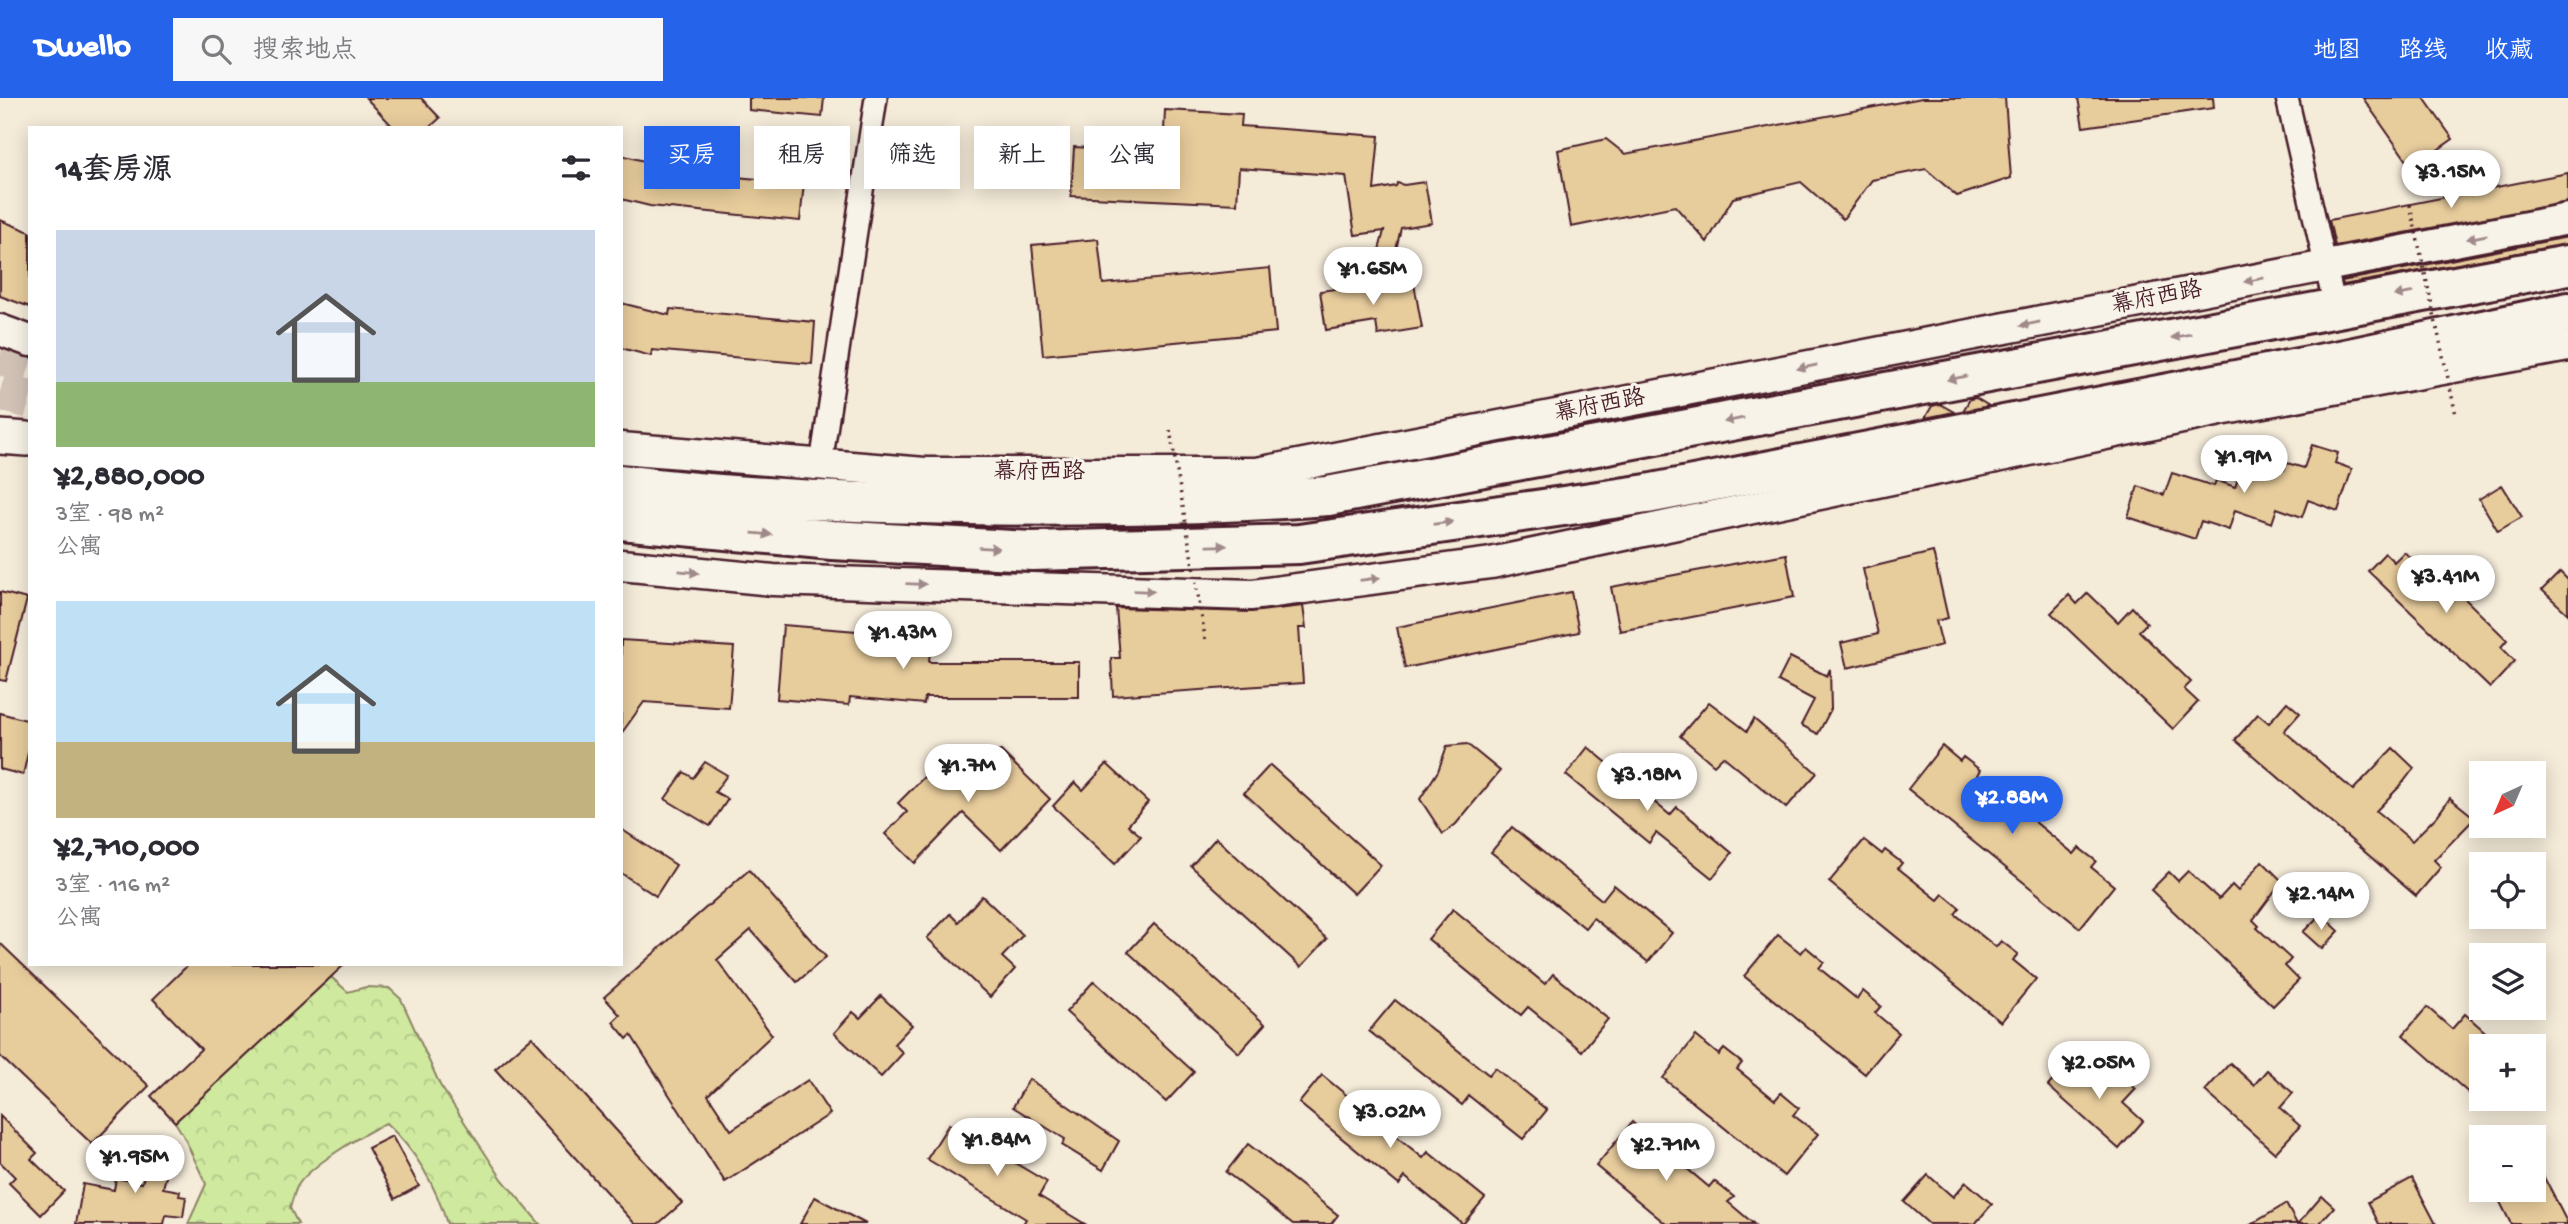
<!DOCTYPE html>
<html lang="zh">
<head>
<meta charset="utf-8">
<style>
	:root { --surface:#fff; --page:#f7f7f7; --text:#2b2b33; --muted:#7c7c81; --accent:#2563eb }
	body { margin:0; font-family:"Gochi Hand","LXGW WenKai TC",sans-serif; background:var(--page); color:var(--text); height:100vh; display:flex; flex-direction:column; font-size:26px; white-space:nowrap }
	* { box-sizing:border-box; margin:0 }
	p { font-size:23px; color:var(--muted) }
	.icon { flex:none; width:38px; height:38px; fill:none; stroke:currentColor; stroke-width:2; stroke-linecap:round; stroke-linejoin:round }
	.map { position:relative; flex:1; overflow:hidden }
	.drawer { position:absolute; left:28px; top:28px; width:595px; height:840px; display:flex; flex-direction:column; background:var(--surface); border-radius:0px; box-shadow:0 4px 18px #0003 }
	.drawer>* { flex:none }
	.banner { position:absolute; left:644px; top:28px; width:665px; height:63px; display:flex; gap:14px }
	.needle { width:46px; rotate:224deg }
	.fabs { position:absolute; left:2469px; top:663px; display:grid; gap:14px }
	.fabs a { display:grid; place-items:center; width:77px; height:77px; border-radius:0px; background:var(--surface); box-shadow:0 4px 18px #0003; font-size:35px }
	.price { position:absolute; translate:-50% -60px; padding:0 16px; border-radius:24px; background:#fff; color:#222; font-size:23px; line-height:46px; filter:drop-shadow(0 2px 4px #0008) }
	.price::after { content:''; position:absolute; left:50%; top:42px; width:21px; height:16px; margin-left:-10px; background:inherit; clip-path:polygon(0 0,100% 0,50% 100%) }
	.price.active { background:var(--accent); color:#fff }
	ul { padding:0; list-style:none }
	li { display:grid; align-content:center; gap:14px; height:371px; padding:0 28px }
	li span { display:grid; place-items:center; height:217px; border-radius:0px; color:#555 }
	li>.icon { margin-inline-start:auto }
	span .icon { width:126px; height:126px; fill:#fffc; stroke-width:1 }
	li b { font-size:30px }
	h2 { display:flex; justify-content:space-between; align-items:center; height:84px; padding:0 28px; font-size:30px }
	.chip { padding:0 24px; border-radius:0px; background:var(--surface); box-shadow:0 4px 18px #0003; font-size:24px; line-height:63px }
	.chip.active { background:var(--accent); color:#fff }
	header { display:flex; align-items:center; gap:42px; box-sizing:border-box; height:98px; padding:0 35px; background:var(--accent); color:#fff }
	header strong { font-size:33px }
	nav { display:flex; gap:38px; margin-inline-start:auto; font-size:24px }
	.search { width:490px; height:63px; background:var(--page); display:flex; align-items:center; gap:18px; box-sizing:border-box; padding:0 24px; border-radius:0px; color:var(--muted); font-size:26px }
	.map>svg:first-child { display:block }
</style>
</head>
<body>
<header>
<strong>Dwello</strong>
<div class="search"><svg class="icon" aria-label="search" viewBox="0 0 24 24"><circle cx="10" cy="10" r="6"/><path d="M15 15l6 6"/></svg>搜索地点</div>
<nav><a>地图</a><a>路线</a><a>收藏</a></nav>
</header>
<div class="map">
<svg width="2568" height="1126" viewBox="0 0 2568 1126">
	<defs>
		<pattern id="forest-crowns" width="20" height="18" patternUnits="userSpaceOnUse" patternTransform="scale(1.75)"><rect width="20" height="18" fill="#cfe99f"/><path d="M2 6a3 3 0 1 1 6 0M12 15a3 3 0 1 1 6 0" fill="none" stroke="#b3c789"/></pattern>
	</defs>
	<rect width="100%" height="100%" fill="#f4ebd9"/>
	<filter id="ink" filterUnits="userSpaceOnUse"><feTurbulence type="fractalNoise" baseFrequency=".0143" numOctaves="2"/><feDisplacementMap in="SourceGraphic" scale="14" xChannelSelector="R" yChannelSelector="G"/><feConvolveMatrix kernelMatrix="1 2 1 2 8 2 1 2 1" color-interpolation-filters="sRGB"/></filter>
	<g filter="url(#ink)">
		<path fill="url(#forest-crowns)" stroke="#8c8465" stroke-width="2" d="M331,879l17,15 18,-5 23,1 12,11 39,86 62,94 38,45h-93c-11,-38 -32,-74 -61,-101 -21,10 -79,44 -89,64 -3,6 -5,14 -7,21l8,16h-110l18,-40 -23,-49 -8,-13z"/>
		<g fill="#e7cc9c" stroke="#4a1f2b" stroke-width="2">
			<path d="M366,0h55l19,20 -11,10h-35z"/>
			<path d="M749,0h75l-2,19 -73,-7z"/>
			<path d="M1922,0h83l6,80 -54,18 -31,-27 -54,11 -29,39 -42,-37 -68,16 -26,44 -32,-36 -104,21 -13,-77 48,-11 19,15z"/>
			<path d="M2078,0h135l1,10 -131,19z"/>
			<path d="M2363,0h61l29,41 -41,29z"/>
			<path d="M1165,12l77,4 -1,12 138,10 -5,54 22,-4 1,-3 7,2 21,-3 7,41 -31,5 -6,26 -16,-4 5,-19 -29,4 -9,-59 -107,-8 -2,36 -166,-8 3,-49 89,5z"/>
			<path d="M621,57l27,7 -1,7 157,14 -4,38 -150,-15 -29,-7z"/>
			<path d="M2568,75v29l-233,44 -6,-26z"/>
			<path d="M0,122l30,12v75l-30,-11z"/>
			<path d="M2568,139v7l-225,41 -1,-4z"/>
			<path d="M1098,141l5,45 167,-16 6,64 -233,23 -11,-110z"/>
			<path d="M1413,180l9,50 -44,7 -2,-13 -50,8 -6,-39z"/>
			<path d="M621,205l48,12 1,-6 145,13 -3,42 -160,-14 -1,6 -30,-8z"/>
			<path d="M1976,300l13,8 -26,5 7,-12z"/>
			<path d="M1940,306l14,8 -29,6 7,-12z"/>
			<path d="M2312,347l26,8 -3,10 17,6 -14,42 -30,-11 -6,17 -25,-9 -5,15 -37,-13 -6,20 -28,-9 -6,18 -67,-22 10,-31 26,9 8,-22 42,13 2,-6 19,7 11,-30 38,13 3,-7 17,5z"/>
			<path d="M2502,387l20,32 -24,14 -19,-32z"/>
			<path d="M1933,454l15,66 -12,3 6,24 -95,23 -6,-25 37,-9 -15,-65z"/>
			<path d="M2404,454l32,27 12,-13 16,15 -8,9 51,50 -6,7 14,14 -25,27 -122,-117 17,-18 9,9z"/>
			<path d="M1786,456l8,43 -174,34 -9,-44z"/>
			<path d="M2560,474l8,8v34l-26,-24z"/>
			<path d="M0,494l27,7 -21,82 -6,-1z"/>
			<path d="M1571,494l8,40 -174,36 -8,-41z"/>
			<path d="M2088,495l30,29 14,-15 15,16 -8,8 52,51 -7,7 14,13 -25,27 -122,-116 18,-18 8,9z"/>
			<path d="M1303,508l3,22h-7l4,55 -190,13 -2,-38h9l-4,-50 135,4z"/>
			<path d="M783,527l148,12 -2,25h150v35h-154l-1,7 -74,-7 -1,8 -72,-6z"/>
			<path d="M621,542l113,7 -5,61 -85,-6 -23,32z"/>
			<path d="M1790,559l37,19 3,-7 1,40 -13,25 -17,-9 13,-25 -36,-19z"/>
			<path d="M1709,604l38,29 7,-12 63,54 -31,35 -63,-52 -9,9 -34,-29z"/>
			<path d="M2287,604l13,11 -16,18 69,59 40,-42 21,20 -13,17 -25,26 36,30 25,-25 13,-18 25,20 -41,42 7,7 -25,29 -181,-156 23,-26 11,9z"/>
			<path d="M0,615l30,8v23l-7,31 -23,-6z"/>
			<path d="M1467,646l33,27 -44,53 -13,10 -23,-35 18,-28 9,-25z"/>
			<path d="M1942,648l18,15 3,-4 17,13 -3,5 40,32 4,-6 17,14 -4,6 40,33 5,-6 17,13 -5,6 23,19 -34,42 -172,-139z"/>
			<path d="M1588,649l82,68 7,-8 55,46 -20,25 -56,-45 -7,10 -83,-68z"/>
			<path d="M1001,653l49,48 -49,51 -38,-37 -48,50 -30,-29 22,-22 -9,-9 27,-27z"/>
			<path d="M705,664l22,13 -12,17 13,7 -18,27 -45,-27 19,-27 9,6z"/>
			<path d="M1107,666l41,38 -20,23 13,11 -26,28 -62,-58 22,-24 8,8z"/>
			<path d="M1270,667l111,100 -27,29 -110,-101z"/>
			<path d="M1512,729l90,73 12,-15 58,48 -24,29 -55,-44 -8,10 -94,-76z"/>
			<path d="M621,731l55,36 -20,31 -35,-23z"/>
			<path d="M1216,740l111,101 -26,28 -110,-101z"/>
			<path d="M1864,742l18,14 3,-4 17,13 -4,5 40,32 5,-6 17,14 -5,6 41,33 5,-6 17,13 -5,6 23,19 -35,43 -172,-140z"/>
			<path d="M2262,763l20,20 -29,39 6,6 -2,2 34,31 -6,7 14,14 -26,26 -122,-116 18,-18 9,9 10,-10 31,28 13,-14 6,6z"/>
			<path d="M749,772l77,87 -29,25 -46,-52 -34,30 55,75 -64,60 23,35 77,-50 22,34 -105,68 -94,-147 -4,4 -14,-17 7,-7 -16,-18z"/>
			<path d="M982,798l41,39 -21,22 13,12 -25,28 -63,-59 23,-24 8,8z"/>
			<path d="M1453,811l92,75 8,-10 55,45 -26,32 -54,-44 -7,8 -93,-76z"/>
			<path d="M2321,816l18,17 -17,18 -19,-17z"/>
			<path d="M1154,826l111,100 -26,29 -111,-101z"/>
			<path d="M1778,837l23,18 5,-6 18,15 -5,6 38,31 6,-8 18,15 -6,7 24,20 -34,41 -121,-98z"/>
			<path d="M0,845l149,143 -57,58 -92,-88z"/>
			<path d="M189,866h156l-170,158 -24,-26 50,-47 -48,-50z"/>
			<path d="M1094,883l100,91 -28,30 -100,-90z"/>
			<path d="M881,898l31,29 -18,19 9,9 -22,24 -47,-44 19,-21 7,6z"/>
			<path d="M1395,902l94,75 6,-7 52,42 -24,29 -54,-43 -7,9 -93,-74z"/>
			<path d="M2427,909l25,22 13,-15 26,23 -9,9v42l-9,9 -70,-62z"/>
			<path d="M1696,938l23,19 5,-6 18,14 -5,6 38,31 6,-7 18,15 -6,7 25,19 -34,42 -121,-98z"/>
			<path d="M532,939l150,166 -24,21h-23l-140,-155z"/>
			<path d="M2072,961l25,22 13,-15 26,23 -13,14 20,18 -24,28 -71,-63z"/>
			<path d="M2230,965l24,22 13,-15 26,23 -13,15 20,18 -25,27 -70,-62z"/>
			<path d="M1322,977l101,83 5,-6 57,46 -22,26 -58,-47 -6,8 -100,-82z"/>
			<path d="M1029,981l90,62 -16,29 -41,-25 3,-6 -52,-32z"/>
			<path d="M0,1018l37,37 -6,6 33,32 -23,24 -32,-32 6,-6 -15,-15z"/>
			<path d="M1632,1024l20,18 4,-5 20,16 -4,5 37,31 5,-6 20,16 -6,5 26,22h-88l-70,-58z"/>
			<path d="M949,1026l98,58 -8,14 46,28h-62l3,-5 -99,-60z"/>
			<path d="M155,1038l20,6 -12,46 17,3 -1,5 7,1 -3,20 -17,-2 -2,9h-88l7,-40 31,6 2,-12 26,5z"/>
			<path d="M392,1038l27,50 -24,13 -27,-51z"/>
			<path d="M1248,1046l90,71 -7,9h-38l-67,-52z"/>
			<path d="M2534,1060l34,66h-57l-17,-34h40z"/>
			<path d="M1928,1077l25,22 13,-15 26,22 -17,20h-46l-25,-22z"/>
			<path d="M2412,1080l24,46h-57l-11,-22z"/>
			<path d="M2322,1098l12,11 -15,17h-21z"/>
			<path d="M815,1099l51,27h-66z"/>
			<path d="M2286,1106l11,20h-45z"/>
		</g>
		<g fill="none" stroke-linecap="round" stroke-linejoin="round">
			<g stroke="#d2c2b6" stroke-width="38" stroke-dasharray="38 19" stroke-linecap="butt">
				<path d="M0,258l30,9"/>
				<path d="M0,293l30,9"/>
			</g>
			<defs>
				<g id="street">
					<path d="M2287,0l48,209"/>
					<path d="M821,366l55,-366"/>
				</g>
				<g id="secondary">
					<path d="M0,232l30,11"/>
					<path d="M621,350l304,25h332l1311,-254"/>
					<path d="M621,467l152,15 479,15 239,-32 729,-153 348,-64"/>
				</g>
				<path id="primary" d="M0,339l27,2"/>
				<g id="highway">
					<path d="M621,386c115,14 230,19 345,21 121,2 241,0 362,-9l1240,-231"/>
					<path d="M621,422l211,20 200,11 267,-7 348,-50 698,-135 223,-47"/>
				</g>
			</defs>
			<use href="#street" stroke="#4a1f2b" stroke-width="26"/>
			<use href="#secondary" stroke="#4a1f2b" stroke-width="35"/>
			<use href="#primary" stroke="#4a1f2b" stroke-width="38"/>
			<use href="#highway" stroke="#4a1f2b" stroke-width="44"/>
			<use href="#street" stroke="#f7f3e8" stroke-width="21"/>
			<use href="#secondary" stroke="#f7f3e8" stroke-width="30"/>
			<use href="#primary" stroke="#f7f3e8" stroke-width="33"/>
			<use href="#highway" stroke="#f7f3e8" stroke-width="38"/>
			<g stroke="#4a1f2b" stroke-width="3.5" stroke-dasharray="2 5" stroke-linecap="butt">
				<path d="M2410,107l46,210"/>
				<path d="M1170,332l36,213"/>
			</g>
		</g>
		<defs><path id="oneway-solid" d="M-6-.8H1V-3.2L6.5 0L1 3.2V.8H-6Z" transform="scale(1.75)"/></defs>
		<g fill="#a0898a">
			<use href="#oneway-solid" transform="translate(2477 139) rotate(169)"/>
			<use href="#oneway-solid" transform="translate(2254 182) rotate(169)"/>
			<use href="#oneway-solid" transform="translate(2404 196) rotate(170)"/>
			<use href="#oneway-solid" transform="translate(2030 226) rotate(169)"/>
			<use href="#oneway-solid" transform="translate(2181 238) rotate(169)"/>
			<use href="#oneway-solid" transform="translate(1807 269) rotate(169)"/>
			<use href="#oneway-solid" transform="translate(1957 280) rotate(169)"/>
			<use href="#oneway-solid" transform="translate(1734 322) rotate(169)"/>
			<use href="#oneway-solid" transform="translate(1443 425) rotate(-8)"/>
			<use href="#oneway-solid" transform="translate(762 436) rotate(5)"/>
			<use href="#oneway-solid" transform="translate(1217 448) rotate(-1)"/>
			<use href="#oneway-solid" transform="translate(989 450) rotate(3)"/>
			<use href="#oneway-solid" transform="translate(689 474) rotate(6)"/>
			<use href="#oneway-solid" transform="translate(1370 481) rotate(-8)"/>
			<use href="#oneway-solid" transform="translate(916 486) rotate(2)"/>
			<use href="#oneway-solid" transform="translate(1144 493) rotate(2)"/>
		</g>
	</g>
	<g text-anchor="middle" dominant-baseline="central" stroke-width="6" stroke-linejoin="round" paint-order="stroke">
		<g font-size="23" fill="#4a1f2b" stroke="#f7f3e8">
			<text transform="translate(2157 201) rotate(-11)">幕府西路</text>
			<text transform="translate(1600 309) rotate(-11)">幕府西路</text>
			<text x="1039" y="375">幕府西路</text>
		</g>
	</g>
</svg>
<div class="fabs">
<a><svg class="needle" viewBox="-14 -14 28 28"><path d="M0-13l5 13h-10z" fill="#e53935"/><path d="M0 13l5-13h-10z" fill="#7c7c81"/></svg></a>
<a><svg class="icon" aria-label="locate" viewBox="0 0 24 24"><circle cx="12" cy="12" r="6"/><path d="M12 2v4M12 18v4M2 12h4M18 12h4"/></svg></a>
<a><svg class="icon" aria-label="layers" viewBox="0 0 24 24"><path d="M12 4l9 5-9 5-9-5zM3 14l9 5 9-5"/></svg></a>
<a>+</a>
<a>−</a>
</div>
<b class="price" style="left:2451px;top:112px">¥3.15M</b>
<b class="price" style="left:1373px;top:209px">¥1.65M</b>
<b class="price" style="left:2244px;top:397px">¥1.9M</b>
<b class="price" style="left:2446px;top:517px">¥3.41M</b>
<b class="price" style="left:903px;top:573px">¥1.43M</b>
<b class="price" style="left:968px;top:706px">¥1.7M</b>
<b class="price" style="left:1647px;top:715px">¥3.18M</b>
<b class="price active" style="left:2012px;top:738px">¥2.88M</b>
<b class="price" style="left:2321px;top:834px">¥2.14M</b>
<b class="price" style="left:2099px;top:1003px">¥2.05M</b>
<b class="price" style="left:1390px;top:1052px">¥3.02M</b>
<b class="price" style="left:997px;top:1080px">¥1.84M</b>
<b class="price" style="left:1666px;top:1085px">¥2.71M</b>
<b class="price" style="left:135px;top:1097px">¥1.95M</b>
<div class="banner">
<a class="chip active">买房</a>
<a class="chip">租房</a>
<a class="chip">筛选</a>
<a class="chip">新上</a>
<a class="chip">公寓</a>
</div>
<section class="drawer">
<h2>14套房源<svg class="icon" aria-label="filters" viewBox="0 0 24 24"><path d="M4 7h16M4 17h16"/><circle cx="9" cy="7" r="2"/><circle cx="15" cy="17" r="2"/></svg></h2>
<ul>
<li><span style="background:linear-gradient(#c9d6e8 70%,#8fb573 0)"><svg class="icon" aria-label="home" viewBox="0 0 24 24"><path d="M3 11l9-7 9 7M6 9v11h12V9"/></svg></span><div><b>¥2,880,000</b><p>3室 · 98 m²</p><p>公寓</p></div></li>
<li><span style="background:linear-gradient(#bfe0f5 65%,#c2b280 0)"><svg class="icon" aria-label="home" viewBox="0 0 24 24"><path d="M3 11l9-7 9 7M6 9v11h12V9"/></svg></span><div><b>¥2,710,000</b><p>3室 · 116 m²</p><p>公寓</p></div></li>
</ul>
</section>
</div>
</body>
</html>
